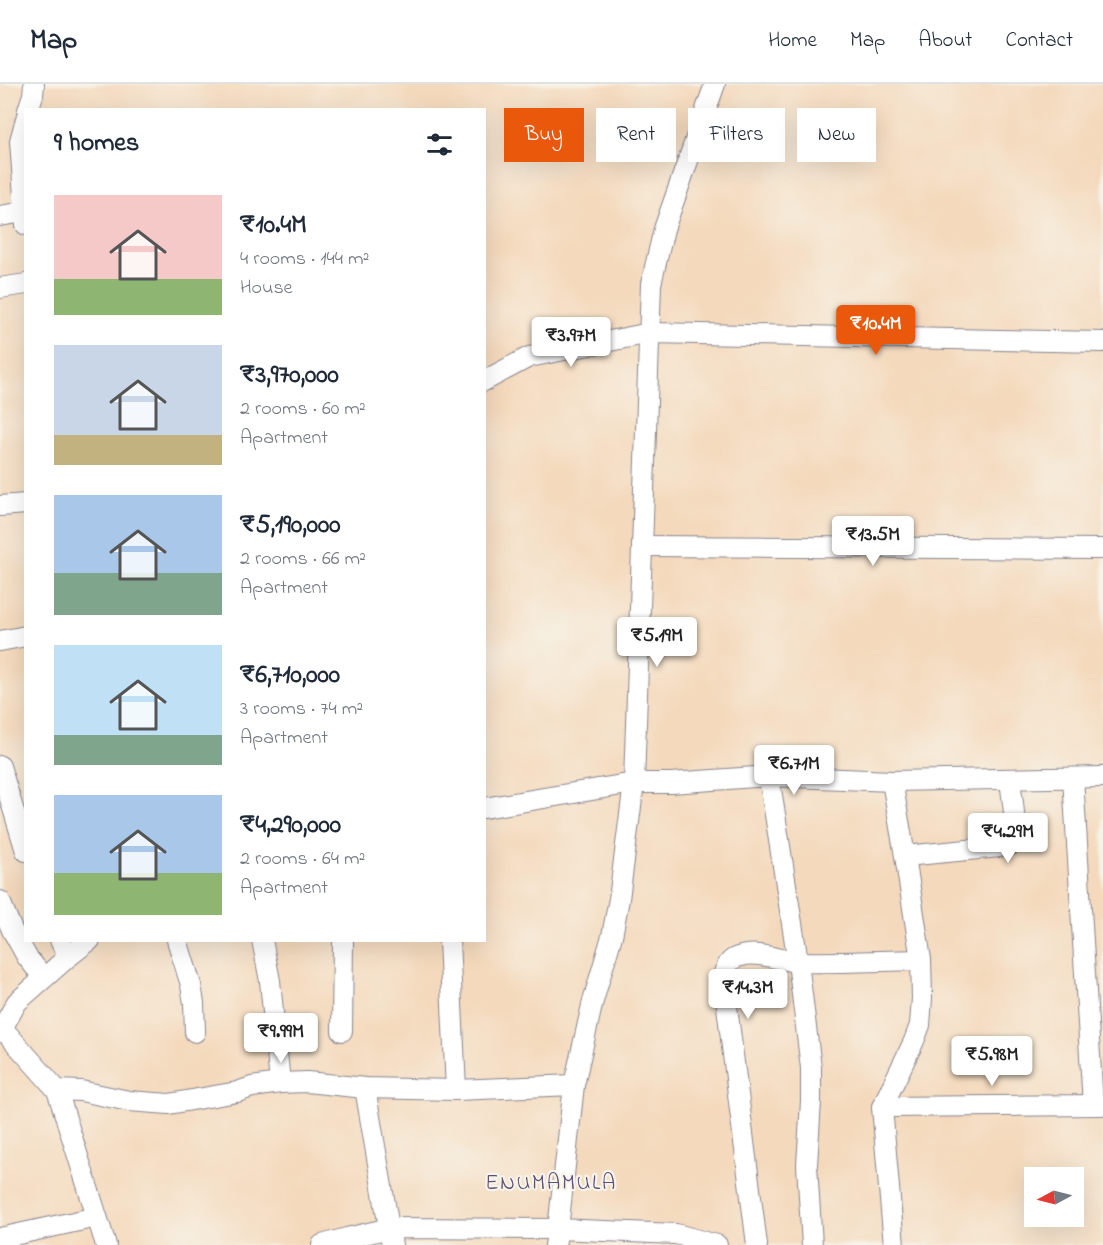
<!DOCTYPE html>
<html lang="en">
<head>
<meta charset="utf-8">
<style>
	:root { --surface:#fff; --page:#f2f2f3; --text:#1f2937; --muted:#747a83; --line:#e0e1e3; --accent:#ea580c }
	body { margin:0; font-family:"Indie Flower",sans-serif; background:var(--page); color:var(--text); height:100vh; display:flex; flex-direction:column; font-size:22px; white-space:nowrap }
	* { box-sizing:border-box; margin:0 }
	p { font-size:20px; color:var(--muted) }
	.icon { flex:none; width:33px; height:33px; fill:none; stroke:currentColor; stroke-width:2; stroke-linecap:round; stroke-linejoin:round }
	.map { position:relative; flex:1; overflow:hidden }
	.drawer { position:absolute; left:24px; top:24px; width:462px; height:834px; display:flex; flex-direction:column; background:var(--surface); border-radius:0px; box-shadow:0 6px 24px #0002 }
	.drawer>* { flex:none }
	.top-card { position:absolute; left:504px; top:24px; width:508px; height:54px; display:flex; gap:12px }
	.needle { width:39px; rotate:263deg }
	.fabs { position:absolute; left:1024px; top:1083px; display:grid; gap:12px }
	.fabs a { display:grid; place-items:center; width:60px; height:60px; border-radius:0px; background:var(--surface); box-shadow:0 6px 24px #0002; font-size:30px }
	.price { position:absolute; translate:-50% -51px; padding:0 14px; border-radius:6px; background:#fff; color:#222; font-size:20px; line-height:39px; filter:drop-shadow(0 2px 3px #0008) }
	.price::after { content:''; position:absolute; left:50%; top:36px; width:18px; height:14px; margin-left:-9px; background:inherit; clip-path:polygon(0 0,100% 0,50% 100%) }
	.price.current { background:var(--accent); color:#fff }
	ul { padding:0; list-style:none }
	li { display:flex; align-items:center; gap:18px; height:150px; padding:0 30px }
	li span { display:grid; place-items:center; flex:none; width:168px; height:120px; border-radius:0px; color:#555 }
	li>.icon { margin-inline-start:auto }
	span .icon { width:72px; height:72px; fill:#fffc; stroke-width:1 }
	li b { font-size:26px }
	h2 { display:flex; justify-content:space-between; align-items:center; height:72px; padding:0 30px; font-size:26px }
	.chip { padding:0 21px; border-radius:0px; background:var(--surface); box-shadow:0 6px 24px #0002; font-size:21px; line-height:54px }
	.chip.current { background:var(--accent); color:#fff }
	header { display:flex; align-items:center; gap:36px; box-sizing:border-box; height:84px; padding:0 30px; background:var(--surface); border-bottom:2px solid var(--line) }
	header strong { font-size:28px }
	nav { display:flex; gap:33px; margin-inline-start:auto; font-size:21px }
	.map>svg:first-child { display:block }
</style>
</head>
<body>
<header>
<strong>Map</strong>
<nav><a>Home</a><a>Map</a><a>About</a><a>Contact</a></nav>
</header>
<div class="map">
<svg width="1103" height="1161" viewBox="0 0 1103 1161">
	<rect width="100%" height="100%" fill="#f7f3e8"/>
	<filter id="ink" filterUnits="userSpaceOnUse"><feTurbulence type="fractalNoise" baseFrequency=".0167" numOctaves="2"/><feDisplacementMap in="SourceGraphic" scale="12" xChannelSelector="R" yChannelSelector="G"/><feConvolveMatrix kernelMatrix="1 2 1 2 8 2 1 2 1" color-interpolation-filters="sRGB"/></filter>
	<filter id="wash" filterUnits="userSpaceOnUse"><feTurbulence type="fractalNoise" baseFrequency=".008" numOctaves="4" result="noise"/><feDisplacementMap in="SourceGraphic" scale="24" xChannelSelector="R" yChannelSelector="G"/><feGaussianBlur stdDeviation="1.35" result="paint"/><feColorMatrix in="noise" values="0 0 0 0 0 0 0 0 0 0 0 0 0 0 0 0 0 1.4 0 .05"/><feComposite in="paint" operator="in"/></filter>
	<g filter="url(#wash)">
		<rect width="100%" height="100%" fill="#f4d9bc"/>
	</g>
	<g filter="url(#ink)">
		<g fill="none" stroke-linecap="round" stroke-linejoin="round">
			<defs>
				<g id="street">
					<path d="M28,26l5,-15 1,-11"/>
					<path d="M26,35l-6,22 6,84"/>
					<path d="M0,132l24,-4"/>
					<path d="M0,204l26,-4"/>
					<path d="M484,297l45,-24 121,-24 453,9"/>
					<path d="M0,422l26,-2"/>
					<path d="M642,462l461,3"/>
					<path d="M0,557l26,-5"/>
					<path d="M0,682l26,85"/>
					<path d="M769,692l29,186 13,106v33l-4,64 5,80"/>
					<path d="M1073,694l20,327"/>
					<path d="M892,697l13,75 16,104 1,38 -2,27 -6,16 -32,66 12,138"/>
					<path d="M484,724l150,-25h37l98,-7 123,5 211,-4"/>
					<path d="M905,772l94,-9 11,-2c10,-13 1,-50 0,-66"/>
					<path d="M0,817l12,29 15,27 17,21"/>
					<path d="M60,856l8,17"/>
					<path d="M177,856l14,45 3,18 1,29"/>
					<path d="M262,856l8,41 10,102"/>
					<path d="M449,856l7,150"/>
					<path d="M3,945l54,61 24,1 48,10 40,3 68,-12 15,-5 28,-4 27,-1 58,6 91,2 118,-5"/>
					<path d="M342,947l1,-91"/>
					<path d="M0,948l17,-30 51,-45 22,-17"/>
					<path d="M365,1004l27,157"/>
					<path d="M57,1006l49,155"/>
					<path d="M882,1023l221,-2"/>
					<path d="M0,1154l97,-21"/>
					<path d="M322,1161l25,-7 43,-10 168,1 118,5 41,11"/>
					<path d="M555,1161l3,-16 16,-144 19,-84 19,-65 7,-37 15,-116 17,-499 13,-55 51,-145"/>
					<path d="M757,1161l-34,-270c4,-10 7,-17 18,-19 19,-5 40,5 59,6 40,1 81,-1 121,-2"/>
				</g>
			</defs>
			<use href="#street" stroke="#88848d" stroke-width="22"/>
			<use href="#street" stroke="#fff" stroke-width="20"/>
		</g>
	</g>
	<g text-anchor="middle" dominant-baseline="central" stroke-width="4.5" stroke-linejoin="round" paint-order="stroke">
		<g font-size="22" letter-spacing="1.5" fill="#5d5078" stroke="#f7f3e8">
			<text x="551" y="1100">ENUMAMULA</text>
		</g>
	</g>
</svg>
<div class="fabs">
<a><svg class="needle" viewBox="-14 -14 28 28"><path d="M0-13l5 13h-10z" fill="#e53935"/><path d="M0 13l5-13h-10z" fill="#747a83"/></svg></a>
</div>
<b class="price current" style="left:876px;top:272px">₹10.4M</b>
<b class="price" style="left:571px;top:284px">₹3.97M</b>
<b class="price" style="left:873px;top:483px">₹13.5M</b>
<b class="price" style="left:657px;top:584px">₹5.19M</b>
<b class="price" style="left:794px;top:712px">₹6.71M</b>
<b class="price" style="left:1008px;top:780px">₹4.29M</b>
<b class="price" style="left:748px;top:936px">₹14.3M</b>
<b class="price" style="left:281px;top:980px">₹9.99M</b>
<b class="price" style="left:992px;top:1003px">₹5.98M</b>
<div class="top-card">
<a class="chip current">Buy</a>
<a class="chip">Rent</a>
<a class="chip">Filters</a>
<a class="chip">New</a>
</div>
<section class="drawer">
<h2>9 homes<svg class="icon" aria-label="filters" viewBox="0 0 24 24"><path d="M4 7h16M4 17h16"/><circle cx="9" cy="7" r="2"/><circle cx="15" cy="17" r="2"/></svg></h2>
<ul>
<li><span style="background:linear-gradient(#f6c9c9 70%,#8fb573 0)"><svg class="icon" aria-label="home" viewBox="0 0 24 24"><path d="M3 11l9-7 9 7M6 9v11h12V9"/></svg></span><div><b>₹10.4M</b><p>4 rooms · 144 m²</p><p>House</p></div></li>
<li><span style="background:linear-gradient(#c9d6e8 75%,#c2b280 0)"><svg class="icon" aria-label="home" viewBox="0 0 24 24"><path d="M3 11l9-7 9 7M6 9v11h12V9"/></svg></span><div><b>₹3,970,000</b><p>2 rooms · 60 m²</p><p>Apartment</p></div></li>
<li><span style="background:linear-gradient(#a9c7e8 65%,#7fa58c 0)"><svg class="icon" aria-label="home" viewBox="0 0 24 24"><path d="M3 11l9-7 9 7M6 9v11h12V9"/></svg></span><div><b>₹5,190,000</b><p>2 rooms · 66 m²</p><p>Apartment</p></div></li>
<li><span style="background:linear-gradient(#bfe0f5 75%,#7fa58c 0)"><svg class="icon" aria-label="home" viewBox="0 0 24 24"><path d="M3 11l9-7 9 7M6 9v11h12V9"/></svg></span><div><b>₹6,710,000</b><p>3 rooms · 74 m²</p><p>Apartment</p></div></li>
<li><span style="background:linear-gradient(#a9c7e8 65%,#8fb573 0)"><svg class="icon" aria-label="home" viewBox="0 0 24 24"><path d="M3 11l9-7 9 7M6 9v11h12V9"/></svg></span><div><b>₹4,290,000</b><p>2 rooms · 64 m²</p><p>Apartment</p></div></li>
</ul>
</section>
</div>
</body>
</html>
